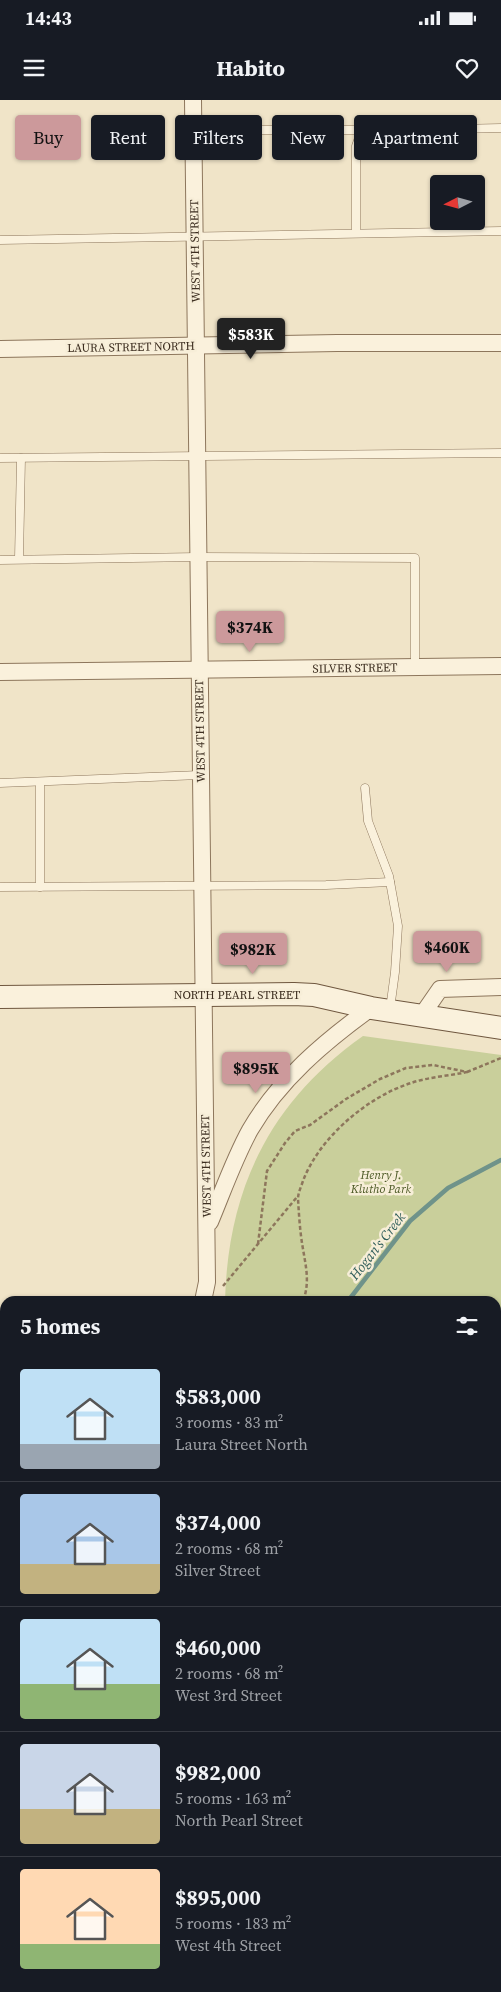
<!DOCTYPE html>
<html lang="en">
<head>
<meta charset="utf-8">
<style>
	:root { --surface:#171b24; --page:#242831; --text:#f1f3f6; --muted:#9ea1a6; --line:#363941; --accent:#cc999b }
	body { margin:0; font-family:"Source Serif 4",serif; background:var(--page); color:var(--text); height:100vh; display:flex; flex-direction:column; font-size:19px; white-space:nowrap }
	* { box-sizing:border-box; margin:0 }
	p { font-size:16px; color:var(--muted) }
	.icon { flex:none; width:28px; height:28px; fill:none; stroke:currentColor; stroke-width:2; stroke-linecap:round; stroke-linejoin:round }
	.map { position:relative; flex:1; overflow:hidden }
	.sheet { position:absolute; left:0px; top:1196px; width:501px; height:696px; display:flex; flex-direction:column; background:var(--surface); border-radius:15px 15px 0 0; box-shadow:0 1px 4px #0004 }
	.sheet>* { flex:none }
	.guide { position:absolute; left:15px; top:15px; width:471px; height:45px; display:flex; gap:10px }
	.needle { width:32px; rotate:264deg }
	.controls { position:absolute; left:430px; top:75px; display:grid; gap:10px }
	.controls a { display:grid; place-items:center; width:55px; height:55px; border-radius:5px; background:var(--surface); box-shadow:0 1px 4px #0004; font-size:25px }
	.price { position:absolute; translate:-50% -42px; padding:0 11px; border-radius:5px; background:var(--accent); color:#111; font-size:16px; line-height:32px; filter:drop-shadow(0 1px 2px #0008) }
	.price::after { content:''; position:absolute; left:50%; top:30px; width:15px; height:11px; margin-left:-8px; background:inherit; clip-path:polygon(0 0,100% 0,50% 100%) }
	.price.on { background:#222; color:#fff }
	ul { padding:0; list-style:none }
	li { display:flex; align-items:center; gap:15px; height:125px; padding:0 20px }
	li+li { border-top:1px solid var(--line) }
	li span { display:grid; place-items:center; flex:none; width:140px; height:100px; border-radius:5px; color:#555 }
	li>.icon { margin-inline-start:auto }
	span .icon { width:60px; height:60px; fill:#fffc; stroke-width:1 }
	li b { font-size:21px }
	h2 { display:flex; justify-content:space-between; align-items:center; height:60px; padding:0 20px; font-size:21px }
	.pill { padding:0 18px; border-radius:5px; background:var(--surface); box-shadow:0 1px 4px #0004; font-size:18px; line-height:45px }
	.pill.on { background:var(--accent); color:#111 }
	.status { display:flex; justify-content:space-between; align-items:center; height:35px; padding:0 25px; background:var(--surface); direction:ltr }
	.status svg { height:14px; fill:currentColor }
	header { display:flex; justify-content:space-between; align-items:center; height:65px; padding:0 20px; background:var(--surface); font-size:22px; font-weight:700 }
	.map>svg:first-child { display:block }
</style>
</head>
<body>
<div class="status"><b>14:43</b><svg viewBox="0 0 49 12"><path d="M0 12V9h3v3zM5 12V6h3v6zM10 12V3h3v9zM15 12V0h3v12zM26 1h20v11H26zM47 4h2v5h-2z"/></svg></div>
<header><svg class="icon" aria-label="menu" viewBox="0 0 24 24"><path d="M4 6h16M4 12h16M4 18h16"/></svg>Habito<svg class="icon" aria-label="heart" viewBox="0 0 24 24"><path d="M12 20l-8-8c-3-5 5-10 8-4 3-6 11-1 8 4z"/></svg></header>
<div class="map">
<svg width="501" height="1892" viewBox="0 0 501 1892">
	<rect width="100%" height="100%" fill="#f0e4c8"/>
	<g fill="#c9cf9b">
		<path d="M363,936l138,19v285h-5v-39h-271c3,-113 45,-199 138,-265z"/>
		<path d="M0,1239h5v154l-5,3z"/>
		<path d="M5,1448v185l-5,1v-183z"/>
		<path d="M70,1888h384l1,4h-385z"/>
	</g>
	<path fill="#a9c4bc" stroke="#6f938a" d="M5,1565v51l-5,1v-50z"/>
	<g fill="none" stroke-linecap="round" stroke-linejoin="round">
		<g stroke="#6f938a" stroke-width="4.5">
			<path d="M348,1201l62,-80 38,-33 53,-28"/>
			<path d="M0,1531l5,-2"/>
		</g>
		<defs>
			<g id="lane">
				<path d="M193,30h173"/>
				<path d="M356,133v-87l4,-11 5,-4 136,-3"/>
				<path d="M0,140l501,-9"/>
				<path d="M0,358l501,-5"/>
				<path d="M19,459l2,-101"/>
				<path d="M0,460l198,-3 217,1v109"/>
				<path d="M0,683l200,-8"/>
				<path d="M365,688l3,33 21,55 9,50 -3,46 -5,37"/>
				<path d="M0,787l326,-2 64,-3"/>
				<path d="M40,787v-104"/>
				<path d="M496,1389l5,1"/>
				<path d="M0,1654l5,-1"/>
				<path d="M79,1892l4,-4"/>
			</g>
			<g id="street">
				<path d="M193,0l14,1182 -4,19"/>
				<path d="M0,249l337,-6h164"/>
				<path d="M0,572l501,-6"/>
				<path d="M422,915l18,-26 61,-2"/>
				<path d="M210,1122c13,-31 24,-63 40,-92 29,-50 74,-88 121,-122"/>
				<path d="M0,1222h5"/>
				<path d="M496,1659l5,-37"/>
				<path d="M61,1888l1,4"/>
			</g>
			<g id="secondary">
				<path d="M0,897l294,-3 20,1 57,13 130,20"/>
				<path d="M0,1427l5,-3"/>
				<path d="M496,1429l5,1"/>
				<path d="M496,1682h5"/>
				<path d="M0,1736l5,-1"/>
			</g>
		</defs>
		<use href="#lane" stroke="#8d765c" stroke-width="9"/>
		<use href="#street" stroke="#8d765c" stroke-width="18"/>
		<use href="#secondary" stroke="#6f573f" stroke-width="24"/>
		<g stroke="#8d765c" stroke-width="2.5" stroke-dasharray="4 2.5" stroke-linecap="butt">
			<path d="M467,972l34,-14"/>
			<path d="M258,1144l9,-73 18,-28 10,-12 15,-6 36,-26 34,-20 26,-11 27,-3 34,7c-18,4 -39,5 -56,11 -44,14 -92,55 -108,98 -2,6 -5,12 -5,18 1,16 2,34 5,50 3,18 7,34 0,52"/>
			<path d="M223,1186l74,-89"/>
			<path d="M0,1402l5,-3"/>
			<path d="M0,1516l5,-2"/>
			<path d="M0,1551l5,-2"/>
		</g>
		<use href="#lane" stroke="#faf1dc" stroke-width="8"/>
		<use href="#street" stroke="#faf1dc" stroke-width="16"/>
		<use href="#secondary" stroke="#faf1dc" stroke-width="22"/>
	</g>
	<g text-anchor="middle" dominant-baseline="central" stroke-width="5" stroke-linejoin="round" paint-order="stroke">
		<g font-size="12" fill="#3d2e20" stroke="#f7eed8">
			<text transform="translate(195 151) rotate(-91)">WEST 4TH STREET</text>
			<text transform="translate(131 247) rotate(-1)">LAURA STREET NORTH</text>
			<text transform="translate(355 568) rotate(-1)">SILVER STREET</text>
			<text transform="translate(200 631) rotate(-91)">WEST 4TH STREET</text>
			<text x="237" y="895">NORTH PEARL STREET</text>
			<text transform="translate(206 1066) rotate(-91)">WEST 4TH STREET</text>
		</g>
		<g font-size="12" font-style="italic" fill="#4d5a26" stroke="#f7eed8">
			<text x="381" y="1075">Henry J.<tspan x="381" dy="14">Klutho Park</tspan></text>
		</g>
		<g font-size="14" font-style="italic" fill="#2f5d5a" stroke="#f7eed8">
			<text transform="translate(377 1146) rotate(-52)">Hogan's Creek</text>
		</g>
	</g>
</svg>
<div class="controls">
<a><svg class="needle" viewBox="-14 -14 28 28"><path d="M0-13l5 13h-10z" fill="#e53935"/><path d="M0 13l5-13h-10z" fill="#9ea1a6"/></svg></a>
</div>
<b class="price on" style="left:251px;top:260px">$583K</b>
<b class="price" style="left:250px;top:553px">$374K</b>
<b class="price" style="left:447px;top:873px">$460K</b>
<b class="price" style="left:253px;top:875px">$982K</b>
<b class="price" style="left:256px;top:994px">$895K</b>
<div class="guide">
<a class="pill on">Buy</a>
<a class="pill">Rent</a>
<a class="pill">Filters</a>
<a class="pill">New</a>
<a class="pill">Apartment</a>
</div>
<section class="sheet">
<h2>5 homes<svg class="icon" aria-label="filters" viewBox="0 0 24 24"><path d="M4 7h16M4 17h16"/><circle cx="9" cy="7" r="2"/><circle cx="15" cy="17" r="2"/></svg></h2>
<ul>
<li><span style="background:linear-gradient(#bfe0f5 75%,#9aa5b1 0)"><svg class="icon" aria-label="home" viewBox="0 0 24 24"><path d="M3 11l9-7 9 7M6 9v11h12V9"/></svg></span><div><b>$583,000</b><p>3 rooms · 83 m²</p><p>Laura Street North</p></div></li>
<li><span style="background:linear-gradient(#a9c7e8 70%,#c2b280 0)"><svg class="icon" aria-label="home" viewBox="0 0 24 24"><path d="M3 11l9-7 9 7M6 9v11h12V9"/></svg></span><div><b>$374,000</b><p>2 rooms · 68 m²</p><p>Silver Street</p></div></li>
<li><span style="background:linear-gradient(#bfe0f5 65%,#8fb573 0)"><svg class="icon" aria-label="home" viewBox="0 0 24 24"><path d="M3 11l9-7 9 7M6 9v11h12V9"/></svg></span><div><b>$460,000</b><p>2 rooms · 68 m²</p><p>West 3rd Street</p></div></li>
<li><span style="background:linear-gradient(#c9d6e8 65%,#c2b280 0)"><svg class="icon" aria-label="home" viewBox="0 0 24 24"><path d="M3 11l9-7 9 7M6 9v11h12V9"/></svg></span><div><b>$982,000</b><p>5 rooms · 163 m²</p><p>North Pearl Street</p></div></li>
<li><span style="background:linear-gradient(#ffd9b3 75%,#8fb573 0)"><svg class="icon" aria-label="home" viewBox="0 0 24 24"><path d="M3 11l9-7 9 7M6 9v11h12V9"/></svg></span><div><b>$895,000</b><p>5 rooms · 183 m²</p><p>West 4th Street</p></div></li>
</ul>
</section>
</div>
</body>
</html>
